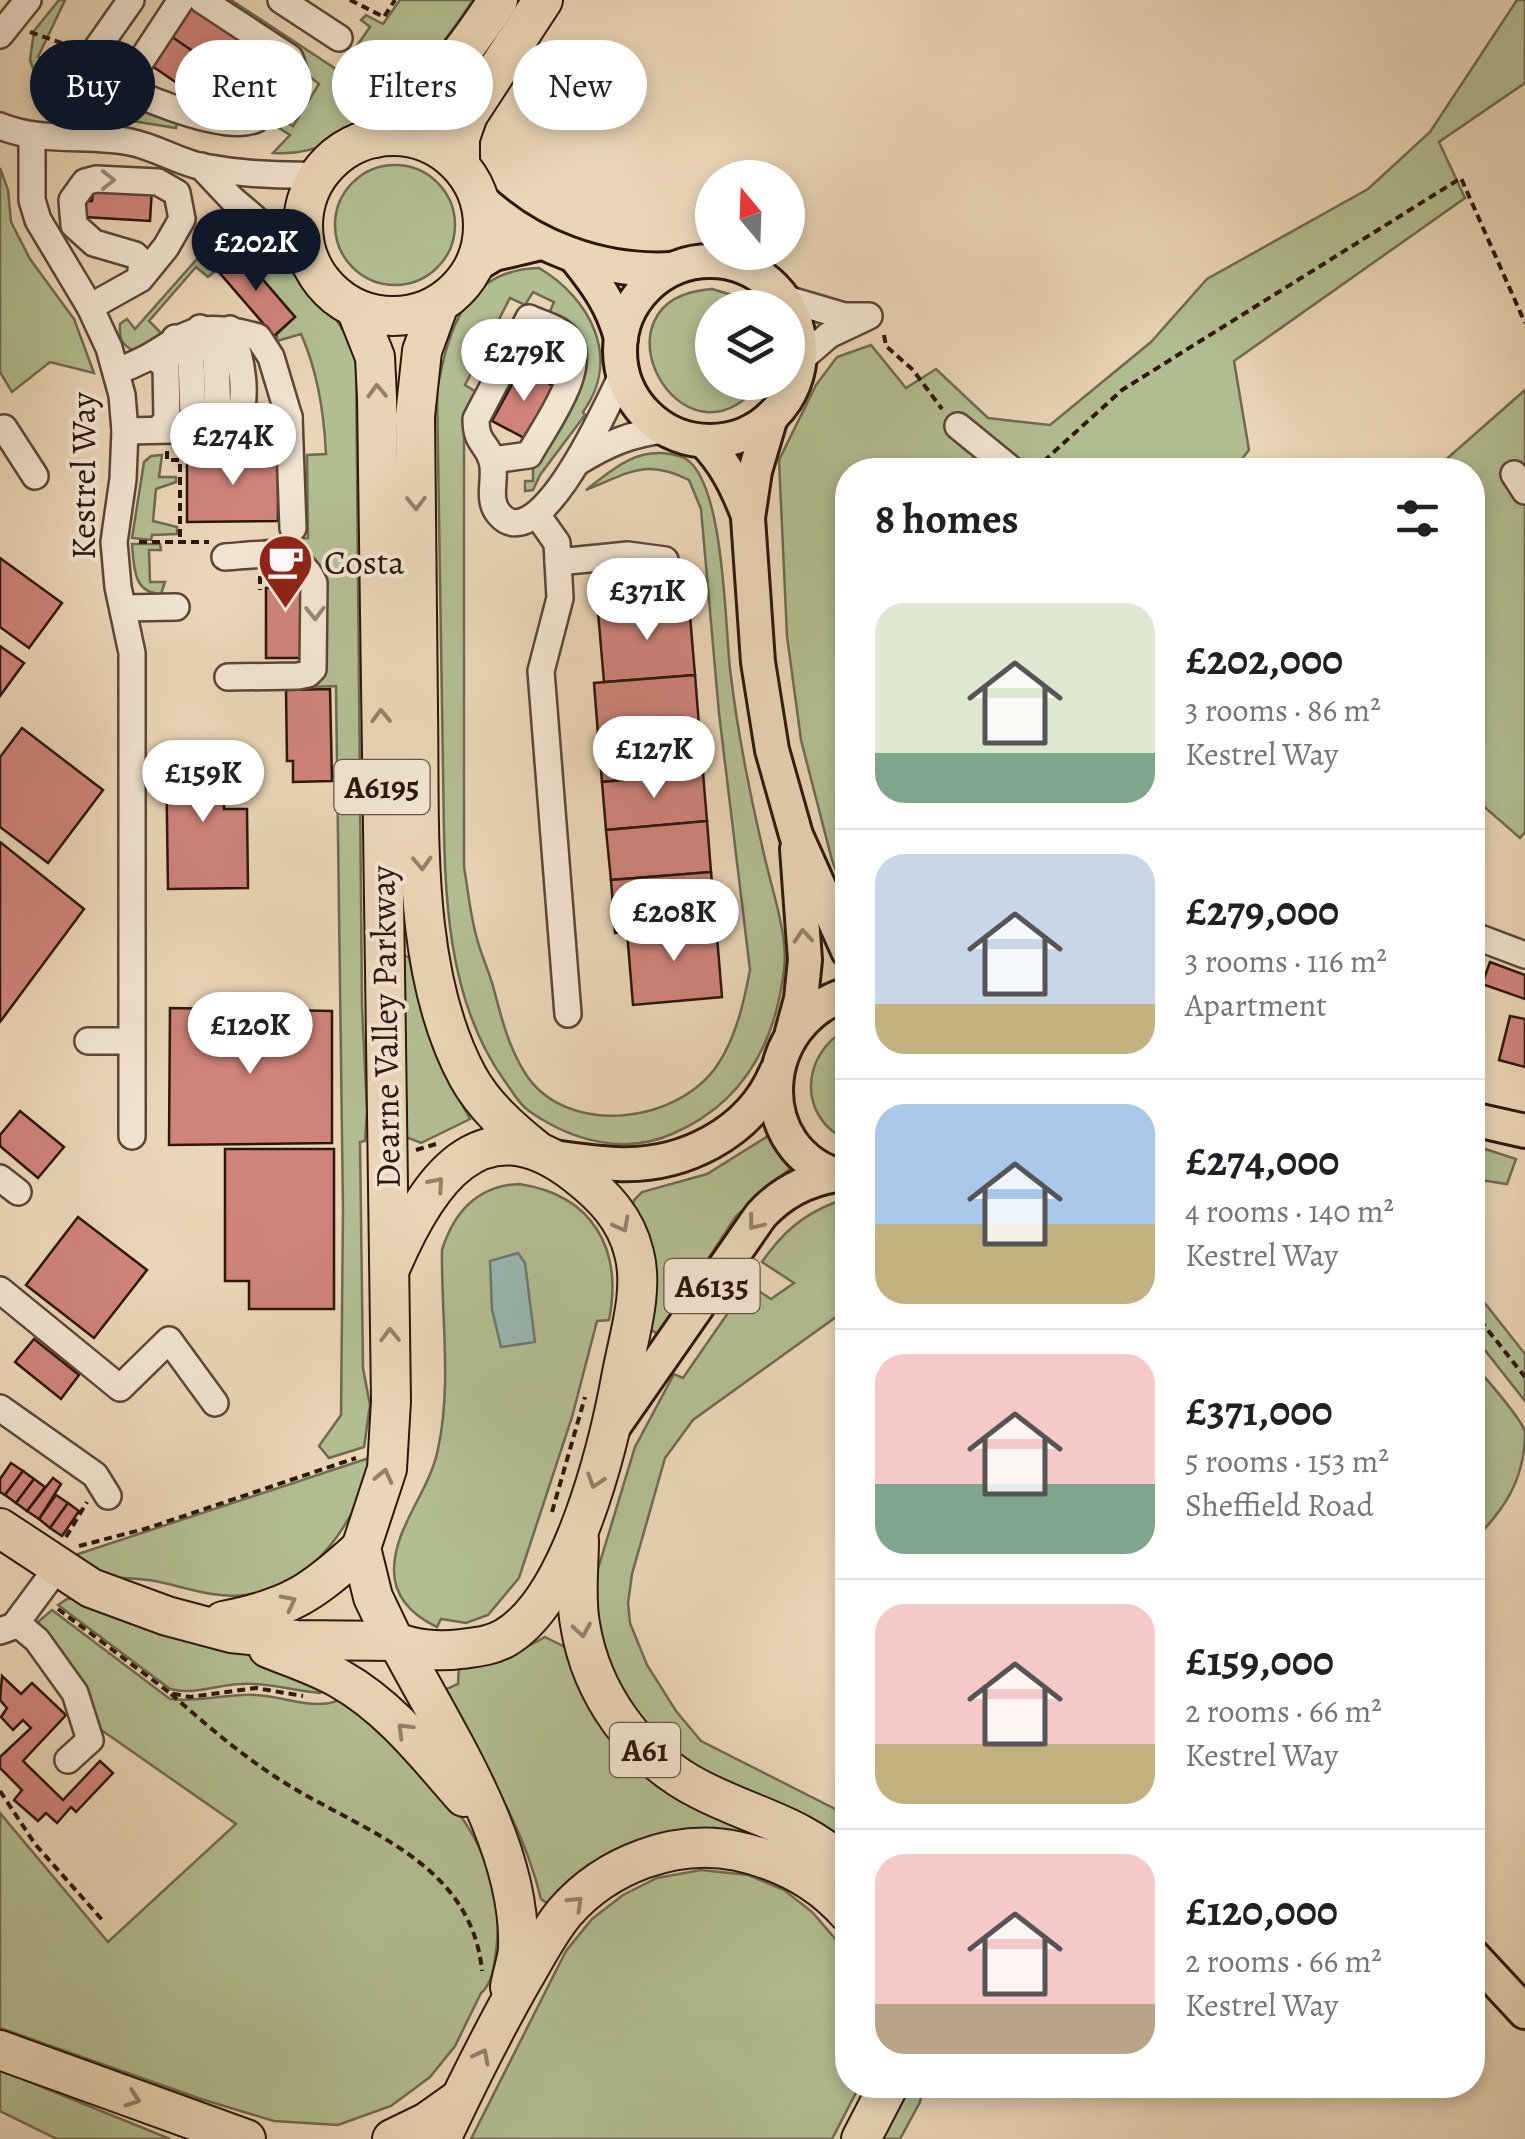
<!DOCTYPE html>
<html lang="en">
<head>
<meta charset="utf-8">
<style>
	:root { --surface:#fff; --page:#f2f2f2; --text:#202124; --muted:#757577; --line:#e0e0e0; --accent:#111827 }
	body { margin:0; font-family:Alegreya,serif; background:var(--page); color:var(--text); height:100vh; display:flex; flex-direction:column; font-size:38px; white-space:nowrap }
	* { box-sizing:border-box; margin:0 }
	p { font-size:32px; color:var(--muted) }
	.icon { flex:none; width:55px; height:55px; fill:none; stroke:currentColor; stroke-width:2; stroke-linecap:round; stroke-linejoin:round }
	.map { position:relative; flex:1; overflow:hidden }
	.details { position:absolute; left:835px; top:458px; width:650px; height:1640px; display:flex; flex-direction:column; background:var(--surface); border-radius:40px; box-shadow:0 5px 15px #0003 }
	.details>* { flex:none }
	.hud { position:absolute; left:30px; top:40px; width:655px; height:90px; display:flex; gap:20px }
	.needle { width:65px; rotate:341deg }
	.fabs { position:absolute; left:695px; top:160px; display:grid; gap:20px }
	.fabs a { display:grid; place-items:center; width:110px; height:110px; border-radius:50%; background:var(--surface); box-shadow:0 5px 15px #0003; font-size:50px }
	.price { position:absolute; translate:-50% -85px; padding:0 22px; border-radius:35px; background:#fff; color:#222; font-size:32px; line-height:65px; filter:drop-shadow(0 2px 5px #0008) }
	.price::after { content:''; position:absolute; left:50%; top:60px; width:30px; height:22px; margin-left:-15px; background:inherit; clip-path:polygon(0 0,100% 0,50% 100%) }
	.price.current { background:var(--accent); color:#fff }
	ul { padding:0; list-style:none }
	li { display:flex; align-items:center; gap:30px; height:250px; padding:0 40px }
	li+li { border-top:2px solid var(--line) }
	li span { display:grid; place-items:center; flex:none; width:280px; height:200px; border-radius:30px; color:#555 }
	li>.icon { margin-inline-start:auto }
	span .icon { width:120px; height:120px; fill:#fffc; stroke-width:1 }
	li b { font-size:42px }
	h2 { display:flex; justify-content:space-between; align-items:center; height:120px; padding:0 40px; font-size:42px }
	.chip { padding:0 35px; border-radius:45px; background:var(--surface); box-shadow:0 5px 15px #0003; font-size:35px; line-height:90px }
	.chip.current { background:var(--accent); color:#fff }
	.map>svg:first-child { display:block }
</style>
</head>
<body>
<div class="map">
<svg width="1525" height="2139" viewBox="0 0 1525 2139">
	<rect width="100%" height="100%" fill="#ead5b6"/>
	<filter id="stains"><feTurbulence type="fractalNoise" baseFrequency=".002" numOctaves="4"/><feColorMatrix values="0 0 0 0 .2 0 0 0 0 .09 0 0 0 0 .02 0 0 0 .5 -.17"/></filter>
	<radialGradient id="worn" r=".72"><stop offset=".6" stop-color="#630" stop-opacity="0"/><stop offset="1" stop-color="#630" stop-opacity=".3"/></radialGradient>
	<g fill="#b2be92" stroke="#706a50" stroke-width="2.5">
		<path d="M59,0h6l-27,57 20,8 -9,14 48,34 10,-14 70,24 -1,5 -56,-9 -46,-2 -34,-29 -10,-28 4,-29z"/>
		<path d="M214,0h17l108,71 31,-44 -9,-7 5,-5 17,9 17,-24h73c-43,64 -114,160 -200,153l17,-18 -19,-12 5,-7 17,10 26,-42z"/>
		<path d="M1517,0h8v83l-86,59 26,56 -231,163 15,89 -16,20h-199l-11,-11 -11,11h-164l-1,430 -15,-40 -31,-120 -14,-104 -8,-176 37,-75 21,-28 34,-12 35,43 30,-19 52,49 62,7 101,-83 56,-63 161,-90 62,-57z"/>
		<circle cx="395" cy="225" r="60"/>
		<path d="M0,168l8,22 3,32 19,37 44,60 20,54 -44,-11 -38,30 -12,-20z"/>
		<path d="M226,221c47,37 113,79 130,139l6,646 5,105 -2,30 -5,1 3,226 7,37 -6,42 -35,11 -10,-12 22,-31 2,-205 -7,-524 -27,1 12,-14 -1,-95 -55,-31 -1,-7 44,-2 -1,-83 19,-1c-2,-42 -8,-82 -25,-120l-24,7v-7l18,-17 -56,-65 -31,25 -12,-10 -47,54 12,12 -14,20 -6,-5 -9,2c-11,-6 -13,-13 -12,-26l7,-5 8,10 77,-87 14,-6z"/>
		<path d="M539,268c51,30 83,90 44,144l2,3 -45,60 -7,15 -8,1v-10h8v-18l45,-79 -31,-66 7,-16 -21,-10 -8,13 -15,-7 -45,87 13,8 -14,23v451c4,23 6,46 12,68 4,17 12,34 17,51 8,30 15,60 32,87 41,65 154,51 193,-9 18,-27 26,-62 32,-94l-31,-257 -18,-204 -12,-29c-44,-22 -60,-7 -103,10 26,-20 49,-42 84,-36 4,1 13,2 16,5 38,24 39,164 44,210 7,60 19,121 33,181 7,34 26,86 21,120 -9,75 -41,134 -112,164 -47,21 -99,7 -140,-21 -12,-7 -20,-22 -28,-33 -64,-90 -59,-209 -61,-313 -2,-126 -3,-252 -6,-377 12,-62 28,-120 102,-122z"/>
		<path d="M712,289l27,8 14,10 -41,1v74l48,1c-78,99 -177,-85 -48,-94z"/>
		<path d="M1525,390v442l-5,6 -47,-41 -1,-327h-38z"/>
		<path d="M162,455l-3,22h17v5l-20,7 -3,32 24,6v7l-25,1 -1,5 -19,-2 12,-76 7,-6z"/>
		<path d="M132,544h28l1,6h-12l1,32h15l-4,12c-28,-1 -27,-27 -29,-50z"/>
		<path d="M399,955l10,2c12,62 30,107 61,162l-49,24 -18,-7z"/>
		<path d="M847,1029v111c-50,-23 -46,-86 0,-111z"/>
		<path d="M773,1133l20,33 -57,50 -77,118 -14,-6 -13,-118 2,-10 8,-8 65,-18z"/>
		<path d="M1473,1145l43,14 -9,25 -34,-5z"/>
		<path d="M519,1184c74,11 104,65 90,136l-12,1 -25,96 -53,161 -31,37 -22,8 -25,-4 -4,8c-23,-11 -43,-29 -43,-57 0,-43 36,-79 44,-121 14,-64 3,-134 4,-199 12,-38 35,-64 77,-66z"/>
		<path d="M836,1202h11v107l-154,111 -28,38 -33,116 -4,29 2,20 17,42 29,46 25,30 146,74v36l-187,-106 -48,-65 -20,-80 5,-28 38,-125 39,-73 9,4 65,-94 23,15 23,-16 -32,-21c20,-29 40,-47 74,-60z"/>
		<path d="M1472,1287l53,67v47l-52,-66z"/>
		<path d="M1472,1362c11,14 50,56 53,70 0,49 -22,79 -52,109z"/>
		<path d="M375,1456c-19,62 -57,130 -129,139 -32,4 -61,-8 -91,-14 -18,-3 -37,-2 -54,-6 -12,-4 -24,-12 -35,-17z"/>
		<path d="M75,1598l98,39 44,12 36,4 74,29 -7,11c-26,-2 -53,-11 -79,-9 -25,1 -46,11 -71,5l-112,-84 9,-6z"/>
		<path d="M52,1610l118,89c30,4 57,-6 86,-4 30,1 65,20 92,0 69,71 159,137 149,248 -2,16 -3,39 -16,50l-26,53 -25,31 -39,29 -53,19 -64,-4 -73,-22 -201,-71v-215l108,129 128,-118 -139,-97 -14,-38 -45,-67z"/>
		<path d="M545,1637l22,11 4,15 187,163 -5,14 -205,64 -7,-5c-18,-76 -61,-140 -99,-208l16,-7 1,-18 53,-11z"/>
		<path d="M701,1870l47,5 36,15 28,22 26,30 9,19 1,124h12l-28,54h-361l95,-188 26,-32 31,-24 34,-17z"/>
		<path d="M0,2070l10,4 160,65h-113l-57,-28z"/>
		<path d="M902,2085h22l-4,17 -20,37h-25z"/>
	</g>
	<path fill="#98b8b1" stroke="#6d786f" stroke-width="2.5" d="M518,1253l7,10 10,79 -34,5 -9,-38 -2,-48z"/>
	<g fill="#cf837a" stroke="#2d170d" stroke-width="2.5">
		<path d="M191,3l75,49 -23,34 -74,-51z"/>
		<path d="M169,35l53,36 -20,29 -53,-36z"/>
		<path d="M94,184l58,4 -2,33 -66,-4 1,-16h7z"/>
		<path d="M239,252l56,65 -21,19 -56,-65z"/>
		<path d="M521,368l36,20 -29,52 -36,-19z"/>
		<path d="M278,454v67l-91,1v-67z"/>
		<path d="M0,558l62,45 -33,45 -29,-21z"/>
		<path d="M305,587v71h-39v-70z"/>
		<path d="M689,604l6,71 -91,7 -6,-70z"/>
		<path d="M0,646l24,17 -24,33z"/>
		<path d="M695,675l4,50 -101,9 -4,-51z"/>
		<path d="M330,689l2,92 -39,1v-21h-6l-1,-71z"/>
		<path d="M699,725l4,48 -101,9 -4,-48z"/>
		<path d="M22,728l81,62 -55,73 -48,-36v-70z"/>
		<path d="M224,751v58h23l1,79 -80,1 -2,-137z"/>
		<path d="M703,773l4,48 -101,9 -4,-48z"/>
		<path d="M707,821l4,51 -100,8 -5,-50z"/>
		<path d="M0,842l84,67 -84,113z"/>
		<path d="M711,872l5,52 -101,9 -4,-53z"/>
		<path d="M716,924l6,73 -89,8 -6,-73z"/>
		<path d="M1490,962l35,13v24l-43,-15z"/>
		<path d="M170,1008l162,3v132l-163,2z"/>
		<path d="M1510,1016l15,3v48l-26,-7z"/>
		<path d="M20,1111l44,36 -26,31 -38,-32v-11z"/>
		<path d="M225,1149h109v160h-85v-28h-24z"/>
		<path d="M78,1217l69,53 -53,68 -68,-53z"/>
		<path d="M34,1339l45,36 -18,24 -46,-37z"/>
		<path d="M11,1463l12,8 -18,24 -5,-3v-13z"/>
		<path d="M23,1471l11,8 -18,24 -11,-8z"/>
		<path d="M53,1478l8,6 -22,35 -12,-8z"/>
		<path d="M34,1479l11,8 -18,24 -11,-8z"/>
		<path d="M56,1495l12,8 -18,25 -11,-9z"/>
		<path d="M68,1503l11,8 -17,25 -12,-8z"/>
		<path d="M2,1676l19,18 11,-11 34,32 -43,46 40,39 37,-39 13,12 -37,39 -5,-5 -14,16 -11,-10 -8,8 -24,-21 8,-10 -22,-22v-11l31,-29 -8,-8 -10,10 -12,-13 6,-9 -7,-8z"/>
	</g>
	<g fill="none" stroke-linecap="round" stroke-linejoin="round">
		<defs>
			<g id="minor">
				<path d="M131,0l-38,54 -7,15c31,18 138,67 170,50 17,-10 28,-34 38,-49l-4,-12 -88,-58"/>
				<path d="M281,0l58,38"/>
				<path d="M0,35l28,-35"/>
				<path d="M122,90l59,-90"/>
				<path d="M0,126c41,17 87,8 130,16 26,5 48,20 73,25 38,7 78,9 116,8"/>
				<path d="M32,136v64l6,20 52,87 19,41 13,47 3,36 -2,48 -9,63 4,45 14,66v483"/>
				<path d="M201,166l31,33 81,69"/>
				<path d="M783,298l61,18h25"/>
				<path d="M90,307l50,-28 26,-32 16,-28 -5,-26 -19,-11 -62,-3 -11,3 -13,18 2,25 20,18 41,12 7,7 -2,17"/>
				<path d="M200,328l16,29 2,58 -6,14"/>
				<path d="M230,329c12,29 20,71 5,99"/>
				<path d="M175,338l16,22 2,56 -5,13"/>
				<path d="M154,357l12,9 1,54 -8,9"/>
				<path d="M800,360l29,-25 36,-17"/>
				<path d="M117,371c65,-22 61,-57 141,-34l13,20 18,60 -10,9 -15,2 -139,3"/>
				<path d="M289,417l4,111"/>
				<path d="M958,426l54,44"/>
				<path d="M0,430l4,-2 31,48"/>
				<path d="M492,460l37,-5c15,-28 65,-93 35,-120 -8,-8 -25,-12 -35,-17l-53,101c0,26 11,23 16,42 5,17 -6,38 7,53 40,48 111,-115 124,-141"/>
				<path d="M578,462c29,-18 54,-29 88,-32"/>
				<path d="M1514,474l11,17"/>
				<path d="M538,516l19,27 3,55 -19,73 27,343"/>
				<path d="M225,557c34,-2 72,-12 89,26l-1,86 -5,5 -10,2 -70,1"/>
				<path d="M558,562l70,-7 37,5 2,34"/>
				<path d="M124,608l52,-1"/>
				<path d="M1472,935l53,20"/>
				<path d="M88,1041h43"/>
				<path d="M0,1178l18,14"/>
				<path d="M0,1290l120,98 49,-48 46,63"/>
				<path d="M0,1408l95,67 13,21"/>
				<path d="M17,1623l20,17 38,53 15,47 -22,20"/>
				<path d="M0,1631l14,-5 43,-58"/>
			</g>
			<g id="major">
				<path d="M479,198c52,49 122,75 193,71"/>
				<path d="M576,258c21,26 36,47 45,80"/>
				<circle cx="710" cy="351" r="90"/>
				<path d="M474,266l20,-12 47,-11"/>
				<path d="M771,417l-16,54 -7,47 10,144 14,88 24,85 52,116"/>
				<path d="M704,441c21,22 32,44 43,72"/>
				<path d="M792,1032l9,-33 4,-39 -8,-111"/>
				<path d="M1472,1119l53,12"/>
				<path d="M554,1157c21,3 42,6 63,7 65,3 133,-30 159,-92"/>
				<path d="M843,1177c-95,-25 -85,-157 5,-183"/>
				<path d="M612,1429l149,-214c21,-23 45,-35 75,-40"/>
				<path d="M1472,1955l53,57"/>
			</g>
			<g id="highway">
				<circle cx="393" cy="226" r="90"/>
				<path d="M375,138c52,-38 88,-84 123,-138"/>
				<path d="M460,165v-27l8,-23 75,-115"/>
				<path d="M439,304l-17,47 -7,65c1,99 2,197 3,296 2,116 -7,260 50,365 16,29 42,52 67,72"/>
				<path d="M356,309l19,48 2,40 14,1004 -4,68 -26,79 12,49 21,44c19,9 46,11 67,8 15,-2 30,-3 44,-11 67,-39 104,-193 117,-265 7,-37 22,-83 12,-120 -8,-34 -30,-57 -57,-78 -97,-76 -151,9 -187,94"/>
				<path d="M0,1528l91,60 76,28 64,17 66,7 97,1"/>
				<path d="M579,1540c0,27 -4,57 1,84 11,70 57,134 121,166 55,28 99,34 147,78"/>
				<path d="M223,1621c67,-13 89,-28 138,-73"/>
				<path d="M399,1644c47,90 123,201 119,305 -1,12 -6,26 -8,38"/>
				<path d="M268,1648c24,10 50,18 72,31 50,28 87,76 124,118"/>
				<path d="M0,2050l246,89"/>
				<path d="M392,2139l35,-17 31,-22"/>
				<path d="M441,2139c26,-55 53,-110 83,-162 13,-22 25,-46 41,-65 41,-47 110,-74 172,-61 42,9 82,29 111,62"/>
				<path d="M861,2139l28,-54"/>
			</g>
		</defs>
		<use href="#minor" stroke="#5c4637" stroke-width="30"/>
		<use href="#major" stroke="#2d170d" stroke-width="38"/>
		<use href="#highway" stroke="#2d170d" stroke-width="42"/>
		<g stroke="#2d170d" stroke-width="4" stroke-dasharray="8 5" stroke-linecap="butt">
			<path d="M350,0l34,17 11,-17"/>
			<path d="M30,32l43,15"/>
			<path d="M884,335l2,11 27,24 29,39"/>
			<path d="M167,451v9h13v82"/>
			<path d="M1034,470l88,-80 339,-212 64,145"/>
			<path d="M139,542h70"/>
			<path d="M260,576v14"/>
			<path d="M416,1150l20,-6"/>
			<path d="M1472,1310l53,67"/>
			<path d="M552,1512l33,-115"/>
			<path d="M66,1537l21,-35"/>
			<path d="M79,1546l69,-18 208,-70"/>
			<path d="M58,1609l112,84 20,4 66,-9 47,8"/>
			<path d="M171,1694c41,36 82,71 129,98 77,44 172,77 182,179"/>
			<path d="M0,1791l35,53 69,78"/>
		</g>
		<use href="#minor" stroke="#f1e4d0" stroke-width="25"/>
		<use href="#major" stroke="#ead5b6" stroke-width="32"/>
		<use href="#highway" stroke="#ead5b6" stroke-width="38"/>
	</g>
	<defs><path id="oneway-chevron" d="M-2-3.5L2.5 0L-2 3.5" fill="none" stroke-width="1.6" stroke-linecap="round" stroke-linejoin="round" transform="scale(2.5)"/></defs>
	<g stroke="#998878">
		<use href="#oneway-chevron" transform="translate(108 180)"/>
		<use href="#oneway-chevron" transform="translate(315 613) rotate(89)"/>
	</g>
	<g stroke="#95806a">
		<use href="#oneway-chevron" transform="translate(377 391) rotate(-92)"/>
		<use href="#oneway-chevron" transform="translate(416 503) rotate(89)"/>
		<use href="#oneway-chevron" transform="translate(381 716) rotate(-91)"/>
		<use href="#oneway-chevron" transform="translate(422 863) rotate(87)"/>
		<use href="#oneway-chevron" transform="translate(803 936) rotate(-94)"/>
		<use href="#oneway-chevron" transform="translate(437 1184) rotate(-49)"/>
		<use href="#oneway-chevron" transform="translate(755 1223) rotate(128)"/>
		<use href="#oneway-chevron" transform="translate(622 1225) rotate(62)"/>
		<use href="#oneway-chevron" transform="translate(390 1335) rotate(-91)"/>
		<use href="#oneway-chevron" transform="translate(384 1476) rotate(-77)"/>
		<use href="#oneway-chevron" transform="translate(595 1481) rotate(108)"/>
		<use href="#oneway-chevron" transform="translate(289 1602) rotate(-27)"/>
		<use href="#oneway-chevron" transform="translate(582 1630) rotate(81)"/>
		<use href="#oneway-chevron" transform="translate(404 1730) rotate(-135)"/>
		<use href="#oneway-chevron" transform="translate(576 1903) rotate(-44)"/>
		<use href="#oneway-chevron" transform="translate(482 2056) rotate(-63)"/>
		<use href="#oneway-chevron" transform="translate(133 2099) rotate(20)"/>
	</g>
	<defs>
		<symbol id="cafe-pin" viewBox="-11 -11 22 30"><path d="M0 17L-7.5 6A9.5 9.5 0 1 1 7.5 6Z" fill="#8f2418" stroke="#f1e4d0"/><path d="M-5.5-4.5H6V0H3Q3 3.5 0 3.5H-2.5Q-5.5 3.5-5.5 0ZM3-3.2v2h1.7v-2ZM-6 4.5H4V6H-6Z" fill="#fff"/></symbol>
	</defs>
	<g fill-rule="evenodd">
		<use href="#cafe-pin" x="254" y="530" width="63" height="86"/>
	</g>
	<g text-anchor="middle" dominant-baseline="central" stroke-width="8" stroke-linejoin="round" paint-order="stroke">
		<g fill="#f1e4d0" stroke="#685448" stroke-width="2.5">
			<rect x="334.5" y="760" width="95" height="54" rx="8"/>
			<rect x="664.5" y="1259" width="95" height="54" rx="8"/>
			<rect x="610" y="1723" width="70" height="54" rx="8"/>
		</g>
		<g font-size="32" font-weight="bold" fill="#2d170d">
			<text x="382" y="787">A6195</text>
			<text x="712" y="1286">A6135</text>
			<text x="645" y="1750">A61</text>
		</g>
		<g font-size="35" fill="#2d170d" stroke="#f1e4d0">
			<text transform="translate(83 476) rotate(-90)">Kestrel Way</text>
			<text transform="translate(385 1027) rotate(-91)">Dearne Valley Parkway</text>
		</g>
		<g font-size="35" fill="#2d170d" stroke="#f1e4d0" text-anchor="start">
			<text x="324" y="562">Costa</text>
		</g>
	</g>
	<rect width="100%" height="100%" filter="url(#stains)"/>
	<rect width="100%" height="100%" fill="url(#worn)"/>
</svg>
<div class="fabs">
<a><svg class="needle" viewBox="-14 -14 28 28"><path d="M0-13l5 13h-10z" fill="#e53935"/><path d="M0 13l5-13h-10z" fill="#757577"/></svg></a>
<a><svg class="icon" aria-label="layers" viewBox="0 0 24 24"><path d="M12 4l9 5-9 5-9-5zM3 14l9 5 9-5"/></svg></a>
</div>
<b class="price current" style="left:256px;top:294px">£202K</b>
<b class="price" style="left:524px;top:404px">£279K</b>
<b class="price" style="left:233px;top:488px">£274K</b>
<b class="price" style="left:647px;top:643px">£371K</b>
<b class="price" style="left:654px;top:801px">£127K</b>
<b class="price" style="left:203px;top:825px">£159K</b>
<b class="price" style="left:674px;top:964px">£208K</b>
<b class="price" style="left:250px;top:1077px">£120K</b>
<div class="hud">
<a class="chip current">Buy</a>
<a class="chip">Rent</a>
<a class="chip">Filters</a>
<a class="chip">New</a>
</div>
<section class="details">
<h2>8 homes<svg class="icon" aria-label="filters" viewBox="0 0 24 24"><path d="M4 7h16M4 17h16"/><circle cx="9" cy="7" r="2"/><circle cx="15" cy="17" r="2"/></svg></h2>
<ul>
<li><span style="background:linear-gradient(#dfe7d0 75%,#7fa58c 0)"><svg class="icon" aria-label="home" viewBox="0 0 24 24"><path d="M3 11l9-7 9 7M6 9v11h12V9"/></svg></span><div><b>£202,000</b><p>3 rooms · 86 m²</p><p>Kestrel Way</p></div></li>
<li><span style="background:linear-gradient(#c9d6e8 75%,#c2b280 0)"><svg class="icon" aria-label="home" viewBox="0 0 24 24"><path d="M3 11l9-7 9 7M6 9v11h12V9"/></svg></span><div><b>£279,000</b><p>3 rooms · 116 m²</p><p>Apartment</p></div></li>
<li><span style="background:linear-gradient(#a9c7e8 60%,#c2b280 0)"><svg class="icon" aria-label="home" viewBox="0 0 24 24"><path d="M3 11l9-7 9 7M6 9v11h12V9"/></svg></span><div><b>£274,000</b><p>4 rooms · 140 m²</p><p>Kestrel Way</p></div></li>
<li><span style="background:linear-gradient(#f6c9c9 65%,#7fa58c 0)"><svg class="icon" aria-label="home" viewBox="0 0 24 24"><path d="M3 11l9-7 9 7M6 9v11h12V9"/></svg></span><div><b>£371,000</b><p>5 rooms · 153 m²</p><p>Sheffield Road</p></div></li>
<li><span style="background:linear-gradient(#f6c9c9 70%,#c2b280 0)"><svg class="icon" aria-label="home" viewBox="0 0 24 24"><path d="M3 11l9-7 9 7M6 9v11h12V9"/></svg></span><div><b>£159,000</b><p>2 rooms · 66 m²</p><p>Kestrel Way</p></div></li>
<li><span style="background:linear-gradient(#f6c9c9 75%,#b9a48a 0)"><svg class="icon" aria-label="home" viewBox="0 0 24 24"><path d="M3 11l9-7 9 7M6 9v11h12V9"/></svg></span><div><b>£120,000</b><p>2 rooms · 66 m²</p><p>Kestrel Way</p></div></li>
</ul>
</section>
</div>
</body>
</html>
